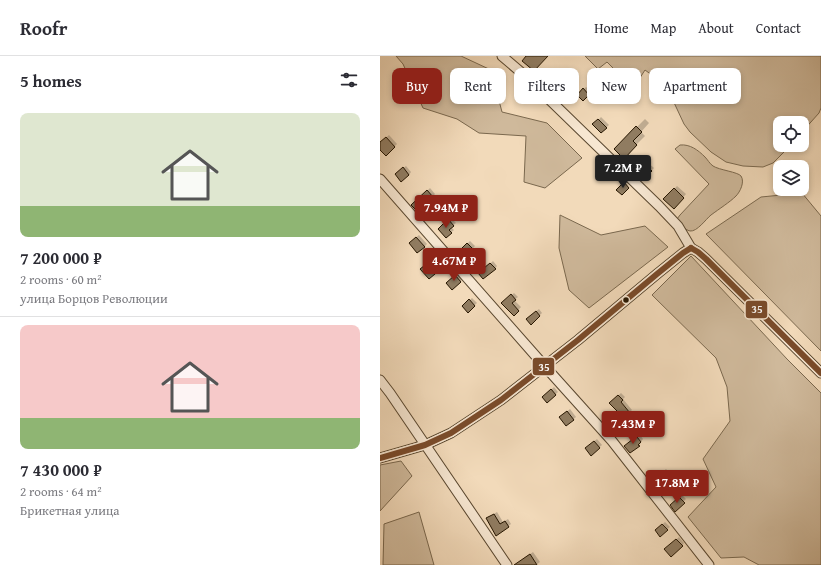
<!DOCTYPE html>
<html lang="en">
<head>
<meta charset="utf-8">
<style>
	:root { --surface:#fff; --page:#f2f2f3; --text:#2b2b33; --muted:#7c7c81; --line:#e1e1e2; --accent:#8f2418 }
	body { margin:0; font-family:"Gentium Book Plus",serif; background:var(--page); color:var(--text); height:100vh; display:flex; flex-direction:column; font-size:15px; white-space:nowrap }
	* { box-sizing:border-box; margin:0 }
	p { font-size:13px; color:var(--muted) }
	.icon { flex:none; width:22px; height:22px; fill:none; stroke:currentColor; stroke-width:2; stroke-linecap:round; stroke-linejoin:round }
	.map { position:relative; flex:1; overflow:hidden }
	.panel { display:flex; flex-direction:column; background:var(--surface); width:380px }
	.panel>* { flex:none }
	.banner { position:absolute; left:12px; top:12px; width:369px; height:36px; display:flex; gap:8px }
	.buttons { position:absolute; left:393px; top:60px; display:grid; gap:8px }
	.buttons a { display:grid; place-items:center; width:36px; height:36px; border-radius:8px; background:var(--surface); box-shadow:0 2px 6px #0003; font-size:20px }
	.price { position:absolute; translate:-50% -34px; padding:0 9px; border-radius:4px; background:var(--accent); color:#fff; font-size:13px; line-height:26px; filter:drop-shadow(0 1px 2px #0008) }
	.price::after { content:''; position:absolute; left:50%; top:24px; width:12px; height:9px; margin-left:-6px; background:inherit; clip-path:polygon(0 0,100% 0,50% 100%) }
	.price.current { background:#222; color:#fff }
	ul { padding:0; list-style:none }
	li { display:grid; align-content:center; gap:8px; height:212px; padding:0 20px }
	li+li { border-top:1px solid var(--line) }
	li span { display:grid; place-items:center; height:124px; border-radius:8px; color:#555 }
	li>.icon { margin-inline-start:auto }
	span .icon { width:72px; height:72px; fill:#fffc; stroke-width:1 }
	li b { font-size:17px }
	h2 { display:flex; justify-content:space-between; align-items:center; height:48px; padding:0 20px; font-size:17px }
	.tag { padding:0 14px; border-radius:8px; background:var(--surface); box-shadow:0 2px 6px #0003; font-size:14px; line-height:36px }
	.tag.current { background:var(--accent); color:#fff }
	header { display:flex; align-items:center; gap:24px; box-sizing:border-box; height:56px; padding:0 20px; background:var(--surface); border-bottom:1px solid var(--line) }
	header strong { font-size:19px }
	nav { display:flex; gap:22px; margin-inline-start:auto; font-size:14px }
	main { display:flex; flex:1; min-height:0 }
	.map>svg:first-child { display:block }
</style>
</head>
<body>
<header>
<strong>Roofr</strong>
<nav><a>Home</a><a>Map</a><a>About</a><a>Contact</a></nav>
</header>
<main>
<section class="panel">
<h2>5 homes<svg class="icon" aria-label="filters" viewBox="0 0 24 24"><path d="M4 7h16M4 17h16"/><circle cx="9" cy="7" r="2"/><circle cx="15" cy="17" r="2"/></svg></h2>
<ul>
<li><span style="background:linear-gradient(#dfe7d0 75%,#8fb573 0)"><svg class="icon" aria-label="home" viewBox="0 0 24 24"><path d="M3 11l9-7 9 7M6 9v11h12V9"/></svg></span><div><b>7 200 000 ₽</b><p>2 rooms · 60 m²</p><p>улица Борцов Революции</p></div></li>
<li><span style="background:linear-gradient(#f6c9c9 75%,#8fb573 0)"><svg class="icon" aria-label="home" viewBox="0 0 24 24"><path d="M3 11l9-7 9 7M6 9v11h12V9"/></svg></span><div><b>7 430 000 ₽</b><p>2 rooms · 64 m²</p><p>Брикетная улица</p></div></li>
</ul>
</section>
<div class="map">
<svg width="441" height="509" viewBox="0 0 441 509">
	<rect width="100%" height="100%" fill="#f2daba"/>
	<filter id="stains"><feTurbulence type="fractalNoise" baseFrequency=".005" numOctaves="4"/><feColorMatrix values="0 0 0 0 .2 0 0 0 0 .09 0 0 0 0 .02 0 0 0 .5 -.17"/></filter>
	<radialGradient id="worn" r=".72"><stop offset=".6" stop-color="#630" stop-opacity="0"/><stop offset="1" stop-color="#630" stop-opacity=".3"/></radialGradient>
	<g fill="#cfb99b" stroke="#7a684e">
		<path d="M16,0h65l30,14 11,42 45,11 35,35 -37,30 -21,-6 2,-46 -47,-3 -22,-14 -34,-11 -20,-44z"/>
		<path d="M205,0h236v52l-2,5 -17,19v-9h-22v22h11l-18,18 -10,4 -20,-1 -17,-4 -15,-10 -21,-20 -6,-8 -14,-30 -14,-16 -11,-8 -9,14 -5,2 -24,-24 -9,7z"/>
		<path d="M300,89c10,-1 18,5 25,12 3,3 4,6 8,9 6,4 25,6 28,10 4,6 -1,16 -5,20 -6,6 -17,13 -25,19 -5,4 -14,17 -21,16 -5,-1 -11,-8 -13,-12l3,-4 29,-31 -34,-35z"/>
		<path d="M422,137l19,23v135l-115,-117 55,-37z"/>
		<path d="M180,159l41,20 44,-9 23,21 -79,61 -20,-18 -10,-42z"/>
		<path d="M311,200l96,103 34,34v172h-62l-15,-8 -23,1 -33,-41 28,-30 -13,-28 27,-38 -3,-34 -11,-29 -64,-63z"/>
		<path d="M21,405l11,15 -32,35v-46z"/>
		<path d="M39,456l15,53h-51l1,-41z"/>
	</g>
	<g fill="#0003">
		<path d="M178,19l7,6 -8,8 -7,-6z"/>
		<path d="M206,31l5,4 -8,9 -5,-5z"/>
		<path d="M221,61l8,8 -8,7 -7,-7z"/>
		<path d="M265,63l4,4 -8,9 4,4 -21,21 13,-30z"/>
		<path d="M9,79l8,9 -11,11 -6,-7v-5z"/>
		<path d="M266,105l8,7 -8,8 -8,-8z"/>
		<path d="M26,110l5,6 -2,3 -11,-3z"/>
		<path d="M297,130l9,8 -12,14 -9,-9z"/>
		<path d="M50,132l5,6 -17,17 -5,-6z"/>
		<path d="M71,162l5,5 -5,4 3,3 -8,7 -7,-8z"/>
		<path d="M39,179l8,9 -3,3 -11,-7z"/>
		<path d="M90,185l5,5 -10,10 -5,-5z"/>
		<path d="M64,200l5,5 -3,3 -22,2 8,-6 3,4z"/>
		<path d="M113,205l4,5 -2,3 -13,2z"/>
		<path d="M78,217l5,6 -11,10 -5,-5z"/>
		<path d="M134,237l4,4 -4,3 7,7 -7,8 -11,-12z"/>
		<path d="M92,242l5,5 -9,8 -5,-5z"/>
		<path d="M159,253l3,4 -11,10 -1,-7z"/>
		<path d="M174,331l4,5 -11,10 -4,-5z"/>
		<path d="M241,337l4,4 -2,2 9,11 -18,16 4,-15 -8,-8z"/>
		<path d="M190,353l6,8 -10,8 -3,-10z"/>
		<path d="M260,379l3,4 -2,3v1l-11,9 -2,-9 8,-6 1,1z"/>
		<path d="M217,383l5,6 -11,9 -2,-9z"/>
		<path d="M286,413l7,8 -3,2h-15z"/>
		<path d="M302,439l4,4 -11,11 -4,-5z"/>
		<path d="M117,456l6,10 5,-3 3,5 -14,10 -10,-16z"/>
		<path d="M285,466l5,5 -10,8 -4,-5z"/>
		<path d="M299,481l5,6 -2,3 -14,1z"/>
		<path d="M153,496l7,10 -4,3h-21z"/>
	</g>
	<g fill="#907c61" stroke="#261601">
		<path d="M146,0h22l-14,15 -12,-10z"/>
		<path d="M175,20l8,8 -6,6 -8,-7z"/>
		<path d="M203,32l6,7 -6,6 -6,-6z"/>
		<path d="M218,63l9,9 -6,5 -9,-9z"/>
		<path d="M256,70l6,6 -9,9 4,4 -13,14 -10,-10z"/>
		<path d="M6,81l9,10 -9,9 -6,-6v-8z"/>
		<path d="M263,106l9,9 -6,6 -9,-9z"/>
		<path d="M23,111l6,8 -8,7 -6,-8z"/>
		<path d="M244,126l5,6 -7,7 -6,-5z"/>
		<path d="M294,132l10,10 -10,11 -11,-10z"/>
		<path d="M47,134l6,7 -15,15 -7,-7z"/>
		<path d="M68,163l6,7 -5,4 3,3 -6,5 -8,-9z"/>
		<path d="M36,181l9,10 -8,6 -8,-10z"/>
		<path d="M87,187l6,6 -8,8 -6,-6z"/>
		<path d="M61,202l6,6 -18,15 -9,-10 9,-7 3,3z"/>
		<path d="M110,207l6,6 -13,10 -5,-6z"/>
		<path d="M75,219l6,7 -9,8 -6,-7z"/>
		<path d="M131,238l5,6 -4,3 7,8 -5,5 -13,-13z"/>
		<path d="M89,243l6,7 -7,7 -6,-7z"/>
		<path d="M156,255l4,5 -9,9 -5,-6z"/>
		<path d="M171,333l5,6 -9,8 -5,-6z"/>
		<path d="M238,339l5,5 -2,2 9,11 -16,14 -7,-8 10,-8 -8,-8z"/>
		<path d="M187,355l7,9 -8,6 -7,-9z"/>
		<path d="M257,381l4,5 -3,3 2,1 -10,7 -6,-7 9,-7h1z"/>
		<path d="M214,385l6,7 -9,8 -6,-8z"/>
		<path d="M283,415l8,9 -13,10 -7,-9z"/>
		<path d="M299,441l6,6 -10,9 -5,-7z"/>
		<path d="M114,458l6,10 5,-3 4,6 -13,9 -10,-18z"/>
		<path d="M282,468l6,6 -8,7 -5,-7z"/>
		<path d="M296,483l7,7 -12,11 -7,-8z"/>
		<path d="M150,498l7,11h-23z"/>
	</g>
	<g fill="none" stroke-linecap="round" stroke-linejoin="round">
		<defs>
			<g id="minor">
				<path d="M122,0l21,18 136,132 19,20 13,22 7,4 8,7 115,114"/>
				<path d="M0,123l161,183 71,79 97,124"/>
				<path d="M0,324l10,13 117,172"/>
				<path d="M0,402l45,-13 26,-12 50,-33 77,-60 79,-66 26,-21 8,-5"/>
			</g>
		</defs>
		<use href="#minor" stroke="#59472f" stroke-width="11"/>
		<use href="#minor" stroke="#f7e7d2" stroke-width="9"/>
		<defs>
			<g id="bus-1">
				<path d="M311,192l7,4 8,7 115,114"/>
				<path d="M0,402l45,-13 26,-12 50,-33 77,-60 79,-66 26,-21 8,-5"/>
			</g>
		</defs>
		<use href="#bus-1" stroke="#f7e7d2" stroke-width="9"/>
		<use href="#bus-1" stroke="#7a4b2a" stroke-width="6"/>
	</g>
	<circle fill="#261601" stroke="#f7e7d2" stroke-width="1.5" cx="246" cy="244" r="3.5"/>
	<g stroke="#f7e7d2" stroke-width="1.5">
		<rect x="365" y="244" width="23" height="19" rx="4" fill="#7a4b2a"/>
		<rect x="152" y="301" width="23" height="19" rx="4" fill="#7a4b2a"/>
	</g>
	<g font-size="11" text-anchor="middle" font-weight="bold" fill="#fff">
		<text x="377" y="257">35</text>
		<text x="164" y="315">35</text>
	</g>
	<rect width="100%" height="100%" filter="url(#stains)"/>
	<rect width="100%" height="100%" fill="url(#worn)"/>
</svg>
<div class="buttons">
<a><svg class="icon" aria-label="locate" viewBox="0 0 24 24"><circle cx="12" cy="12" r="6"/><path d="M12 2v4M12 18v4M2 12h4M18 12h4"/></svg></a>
<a><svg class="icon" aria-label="layers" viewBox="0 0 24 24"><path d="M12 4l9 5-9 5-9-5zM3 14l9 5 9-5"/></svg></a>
</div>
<b class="price current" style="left:243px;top:133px">7.2M ₽</b>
<b class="price" style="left:66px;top:173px">7.94M ₽</b>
<b class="price" style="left:74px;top:226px">4.67M ₽</b>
<b class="price" style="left:253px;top:389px">7.43M ₽</b>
<b class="price" style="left:297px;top:448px">17.8M ₽</b>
<div class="banner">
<a class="tag current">Buy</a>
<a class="tag">Rent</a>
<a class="tag">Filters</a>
<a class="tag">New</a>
<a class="tag">Apartment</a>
</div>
</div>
</main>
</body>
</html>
